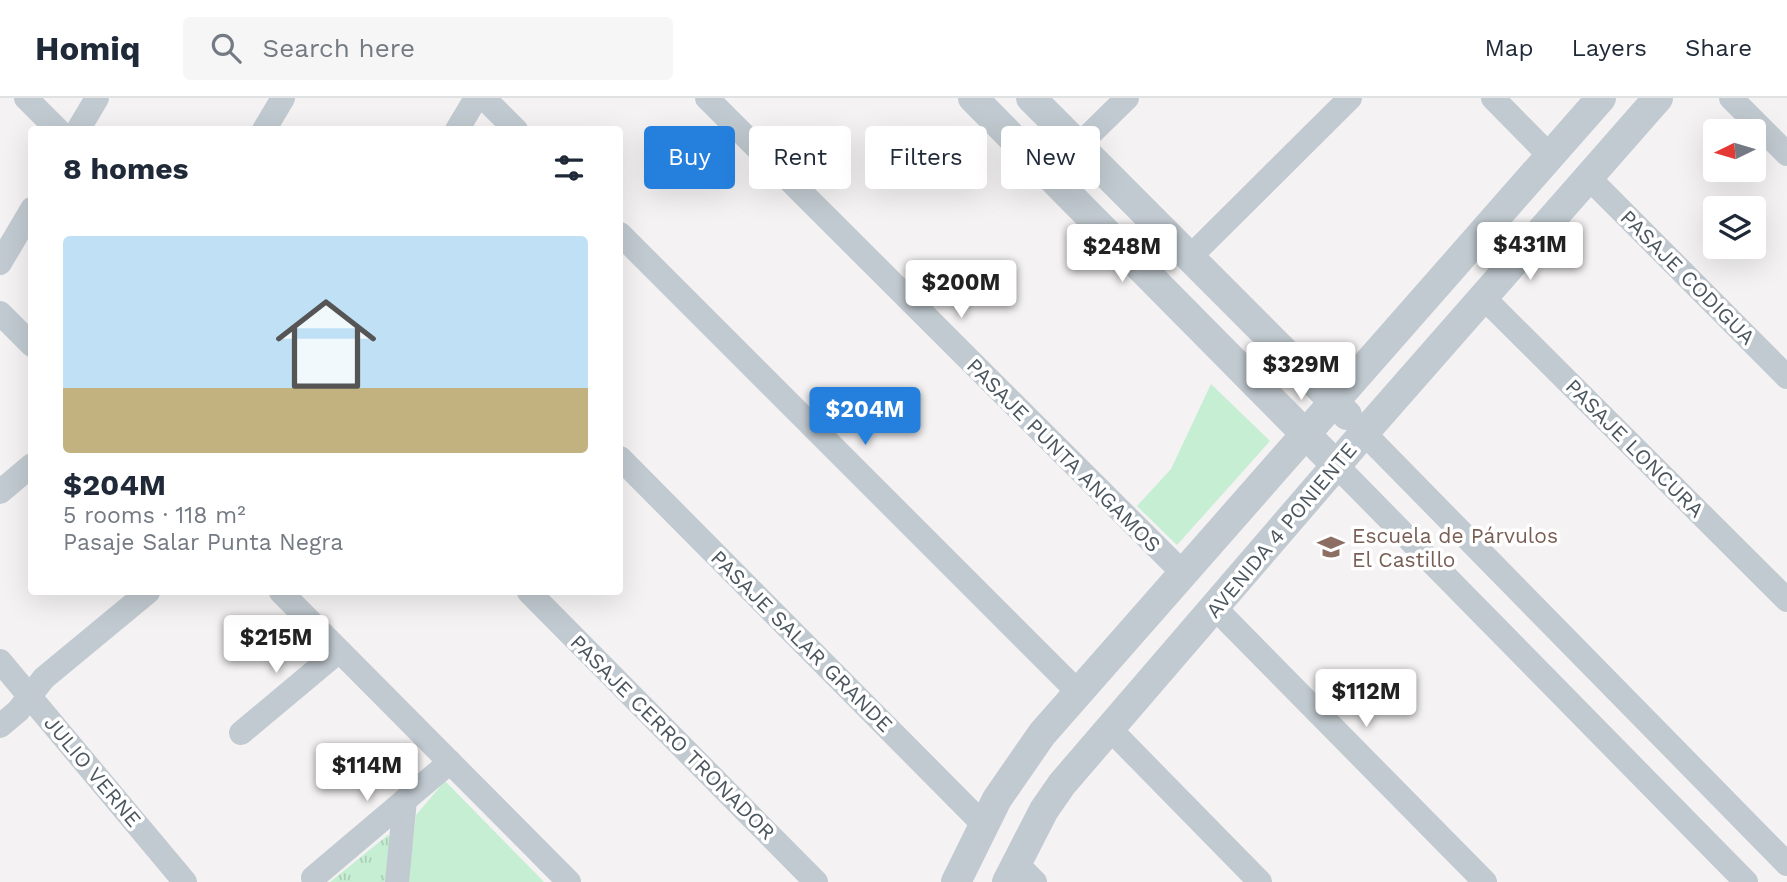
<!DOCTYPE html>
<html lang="en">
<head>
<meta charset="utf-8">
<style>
	:root { --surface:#fff; --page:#f6f6f7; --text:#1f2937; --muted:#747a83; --line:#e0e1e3; --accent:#257fdc }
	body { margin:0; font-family:"Work Sans",sans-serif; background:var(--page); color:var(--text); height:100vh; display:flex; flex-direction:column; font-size:26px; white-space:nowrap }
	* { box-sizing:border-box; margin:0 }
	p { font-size:23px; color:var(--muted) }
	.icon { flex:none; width:38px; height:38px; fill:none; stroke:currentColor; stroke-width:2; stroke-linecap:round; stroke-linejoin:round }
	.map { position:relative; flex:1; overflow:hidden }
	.drawer { position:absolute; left:28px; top:28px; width:595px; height:469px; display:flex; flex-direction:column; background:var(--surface); border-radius:7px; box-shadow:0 7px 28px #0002 }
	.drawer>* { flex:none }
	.banner { position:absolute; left:644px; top:28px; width:665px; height:63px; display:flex; gap:14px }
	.needle { width:46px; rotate:265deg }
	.tools { position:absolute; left:1703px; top:21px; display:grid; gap:14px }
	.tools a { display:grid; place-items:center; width:63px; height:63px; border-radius:7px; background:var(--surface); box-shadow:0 7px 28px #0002; font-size:35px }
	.price { position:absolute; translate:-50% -60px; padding:0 16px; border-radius:7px; background:#fff; color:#222; font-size:23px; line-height:46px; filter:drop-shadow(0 2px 4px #0008) }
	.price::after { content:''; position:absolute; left:50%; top:42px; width:21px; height:16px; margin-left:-10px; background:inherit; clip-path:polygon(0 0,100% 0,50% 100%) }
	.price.selected { background:var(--accent); color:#fff }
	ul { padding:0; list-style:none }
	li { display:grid; align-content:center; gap:14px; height:371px; padding:0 35px }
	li+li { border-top:2px solid var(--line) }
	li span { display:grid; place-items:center; height:217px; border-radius:7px; color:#555 }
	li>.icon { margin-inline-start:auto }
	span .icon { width:126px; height:126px; fill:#fffc; stroke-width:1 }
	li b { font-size:30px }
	h2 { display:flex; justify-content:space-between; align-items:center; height:84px; padding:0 35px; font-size:30px }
	.chip { padding:0 24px; border-radius:7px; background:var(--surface); box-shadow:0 7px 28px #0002; font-size:24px; line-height:63px }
	.chip.selected { background:var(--accent); color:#fff }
	header { display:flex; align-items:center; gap:42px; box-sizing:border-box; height:98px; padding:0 35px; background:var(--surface); border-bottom:2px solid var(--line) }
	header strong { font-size:33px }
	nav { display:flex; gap:38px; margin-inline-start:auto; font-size:24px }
	.search { width:490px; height:63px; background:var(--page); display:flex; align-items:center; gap:18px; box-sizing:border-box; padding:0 24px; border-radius:7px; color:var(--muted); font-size:26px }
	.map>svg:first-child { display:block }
</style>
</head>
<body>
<header>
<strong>Homiq</strong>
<div class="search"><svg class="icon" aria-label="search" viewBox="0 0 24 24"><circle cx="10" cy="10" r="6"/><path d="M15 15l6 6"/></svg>Search here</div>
<nav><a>Map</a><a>Layers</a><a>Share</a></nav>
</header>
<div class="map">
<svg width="1787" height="784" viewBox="0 0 1787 784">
	<defs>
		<pattern id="grass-tufts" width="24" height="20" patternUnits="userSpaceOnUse" patternTransform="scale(1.75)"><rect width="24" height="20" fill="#c5eed2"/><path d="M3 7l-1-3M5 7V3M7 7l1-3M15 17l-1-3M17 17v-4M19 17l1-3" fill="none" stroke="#abceb7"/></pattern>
	</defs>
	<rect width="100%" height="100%" fill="#f4f2f3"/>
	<path fill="url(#grass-tufts)" d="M388,737l5,3 -4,44h-59z"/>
	<g fill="#c5eed2">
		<path d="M1211,286l59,57 -93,104 -40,-39 34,-37z"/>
		<path d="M445,683l99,101h-136l8,-67z"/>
	</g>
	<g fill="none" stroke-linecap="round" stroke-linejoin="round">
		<g stroke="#c1cad0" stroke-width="24">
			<path d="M26,0l32,32"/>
			<path d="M484,0l32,32"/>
			<path d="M707,0l477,476"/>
			<path d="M1493,0l57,58"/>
			<path d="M1731,0l56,56"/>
			<path d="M78,32l19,-32"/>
			<path d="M264,32l19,-32"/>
			<path d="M457,32l19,-32"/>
			<path d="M1078,48l49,-48"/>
			<path d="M1588,79l199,200"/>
			<path d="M620,136l459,459"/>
			<path d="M1189,160l161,-160"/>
			<path d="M0,165l32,-54"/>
			<path d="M1483,199l304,303"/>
			<path d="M0,215l32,32"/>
			<path d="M1364,335l423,431"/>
			<path d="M620,360l364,367"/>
			<path d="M1337,368l409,416"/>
			<path d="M0,394l32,-27"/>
			<path d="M281,494l288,290"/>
			<path d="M529,494l287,290"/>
			<path d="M1215,510l270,274"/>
			<path d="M0,563l185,221"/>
			<path d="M0,628l18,-15 26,-33 104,-86"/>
			<path d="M1109,630l151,154"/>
			<path d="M241,635l98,-82"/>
			<path d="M1016,765l19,19"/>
			<path d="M313,780l137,-116"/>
			<path d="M397,784l8,-82"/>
		</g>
		<g stroke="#c1cad0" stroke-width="30">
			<path d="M973,0l364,368"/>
			<path d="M1031,0l316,317"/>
			<path d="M956,784l41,-83 45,-65 559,-636"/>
			<path d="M1007,784l37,-72 18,-26 302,-351 294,-335"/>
		</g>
	</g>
	<defs>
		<symbol id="school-bare" viewBox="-9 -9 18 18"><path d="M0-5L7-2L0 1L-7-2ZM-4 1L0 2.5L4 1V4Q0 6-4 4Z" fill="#8d6e63" stroke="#fff" stroke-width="2.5" paint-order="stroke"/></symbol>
	</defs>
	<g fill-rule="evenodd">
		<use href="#school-bare" x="1312" y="430" width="38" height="38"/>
	</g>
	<g text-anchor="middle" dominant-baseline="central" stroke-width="7" stroke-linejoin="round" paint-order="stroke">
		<g font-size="21" fill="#4b565f" stroke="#fff">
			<text transform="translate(1688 179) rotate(45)">PASAJE CODIGUA</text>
			<text transform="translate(1635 350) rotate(45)">PASAJE LONCURA</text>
			<text transform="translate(1064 357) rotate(45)">PASAJE PUNTA ANGAMOS</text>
			<text transform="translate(1281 432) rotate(-50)">AVENIDA 4 PONIENTE</text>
			<text transform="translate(802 543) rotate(45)">PASAJE SALAR GRANDE</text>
			<text transform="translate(673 639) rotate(45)">PASAJE CERRO TRONADOR</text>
			<text transform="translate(93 673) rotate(50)">JULIO VERNE</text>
		</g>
		<g font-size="21" fill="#785e54" stroke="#fff" text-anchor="start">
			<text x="1352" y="437">Escuela de Párvulos<tspan x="1352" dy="24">El Castillo</tspan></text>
		</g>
	</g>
</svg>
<div class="tools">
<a><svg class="needle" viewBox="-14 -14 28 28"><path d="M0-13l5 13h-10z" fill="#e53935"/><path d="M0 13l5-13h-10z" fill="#747a83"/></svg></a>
<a><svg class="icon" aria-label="layers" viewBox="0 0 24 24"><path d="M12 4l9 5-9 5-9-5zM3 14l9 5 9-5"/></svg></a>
</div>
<b class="price" style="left:1530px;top:184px">$431M</b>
<b class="price" style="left:1122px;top:186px">$248M</b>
<b class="price" style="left:961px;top:222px">$200M</b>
<b class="price" style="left:1301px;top:304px">$329M</b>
<b class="price selected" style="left:865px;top:349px">$204M</b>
<b class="price" style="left:276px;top:577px">$215M</b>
<b class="price" style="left:1366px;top:631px">$112M</b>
<b class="price" style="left:367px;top:705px">$114M</b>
<div class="banner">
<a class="chip selected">Buy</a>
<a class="chip">Rent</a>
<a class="chip">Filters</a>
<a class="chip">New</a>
</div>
<section class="drawer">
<h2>8 homes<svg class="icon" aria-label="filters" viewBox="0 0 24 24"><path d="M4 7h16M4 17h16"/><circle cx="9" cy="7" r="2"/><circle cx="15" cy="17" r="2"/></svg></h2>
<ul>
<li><span style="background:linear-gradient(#bfe0f5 70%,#c2b280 0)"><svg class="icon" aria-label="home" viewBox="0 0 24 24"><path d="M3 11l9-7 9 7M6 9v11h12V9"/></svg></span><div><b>$204M</b><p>5 rooms · 118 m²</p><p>Pasaje Salar Punta Negra</p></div></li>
</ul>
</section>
</div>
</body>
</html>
